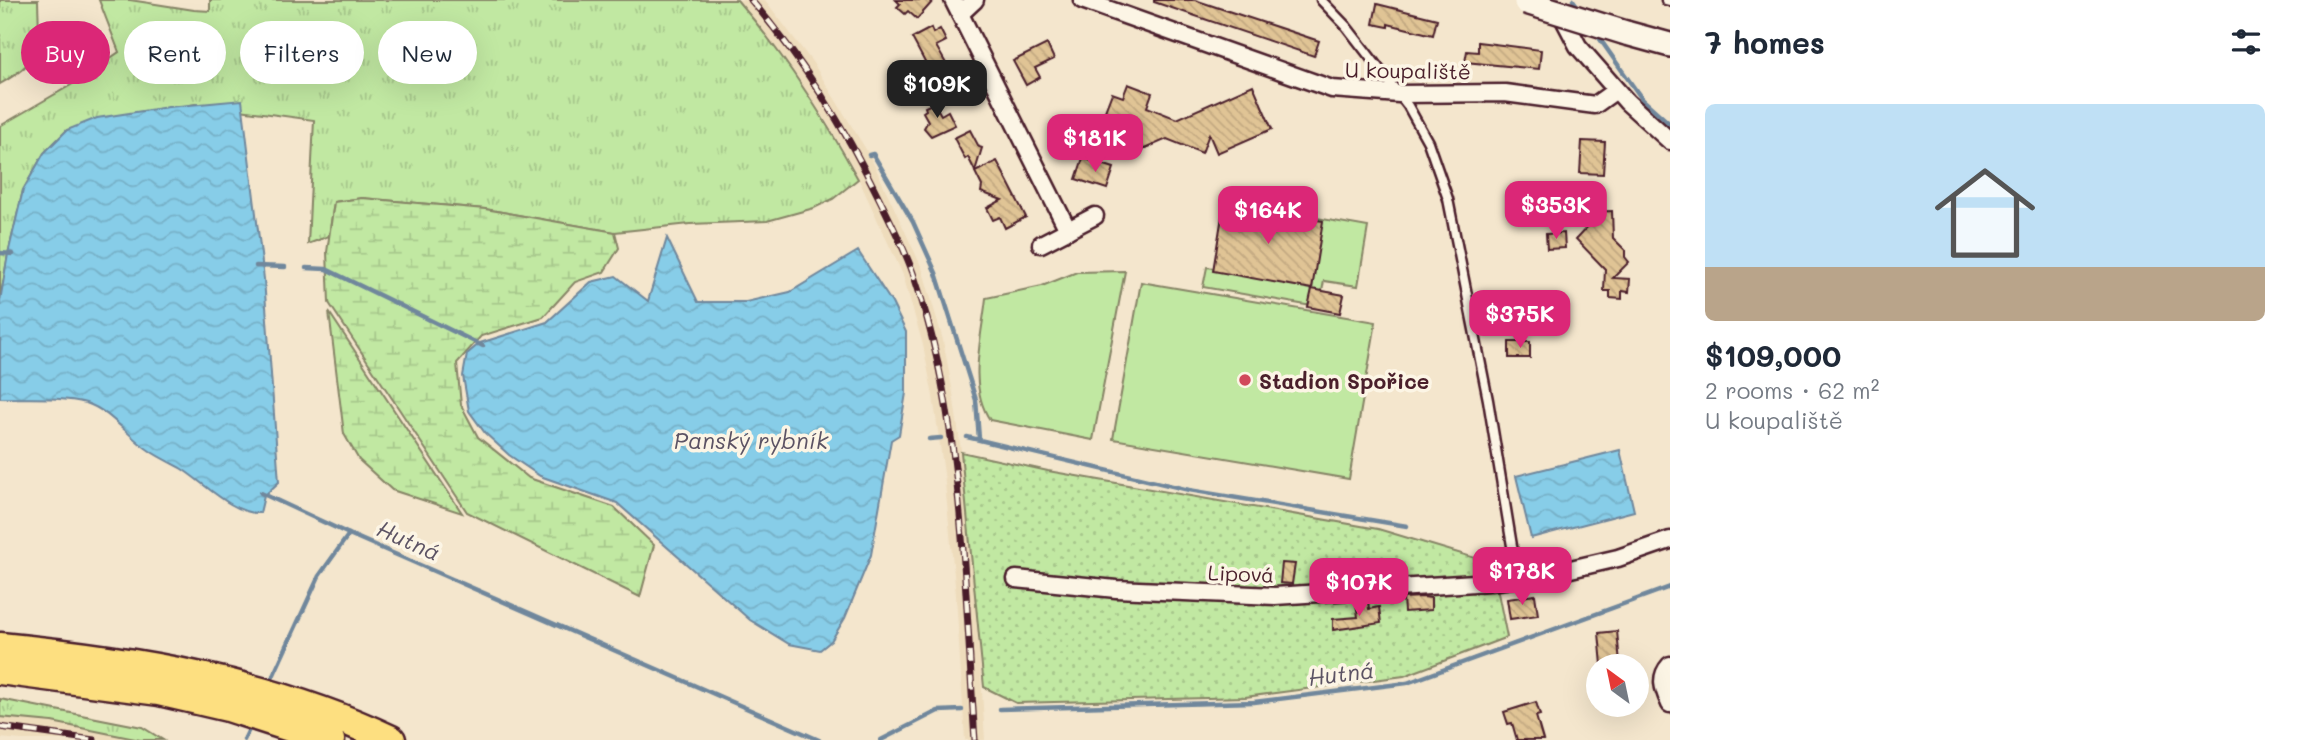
<!DOCTYPE html>
<html lang="en">
<head>
<meta charset="utf-8">
<style>
	:root { --surface:#fff; --page:#f6f6f7; --text:#1f2937; --muted:#747a83; --accent:#db2777 }
	body { margin:0; font-family:Mali,sans-serif; background:var(--page); color:var(--text); height:100vh; display:flex; flex-direction:column; font-size:26px; white-space:nowrap }
	* { box-sizing:border-box; margin:0 }
	p { font-size:23px; color:var(--muted) }
	.icon { flex:none; width:38px; height:38px; fill:none; stroke:currentColor; stroke-width:2; stroke-linecap:round; stroke-linejoin:round }
	.map { position:relative; flex:1; overflow:hidden }
	.panel { display:flex; flex-direction:column; background:var(--surface); width:630px }
	.panel>* { flex:none }
	.hud { position:absolute; left:21px; top:21px; width:665px; height:63px; display:flex; gap:14px }
	.needle { width:46px; rotate:327deg }
	.tools { position:absolute; left:1586px; top:654px; display:grid; gap:14px }
	.tools a { display:grid; place-items:center; width:63px; height:63px; border-radius:50%; background:var(--surface); box-shadow:0 7px 28px #0002; font-size:35px }
	.price { position:absolute; translate:-50% -60px; padding:0 16px; border-radius:14px; background:var(--accent); color:#fff; font-size:23px; line-height:46px; filter:drop-shadow(0 2px 4px #0008) }
	.price::after { content:''; position:absolute; left:50%; top:42px; width:21px; height:16px; margin-left:-10px; background:inherit; clip-path:polygon(0 0,100% 0,50% 100%) }
	.price.active { background:#222; color:#fff }
	ul { padding:0; list-style:none }
	li { display:grid; align-content:center; gap:14px; height:371px; padding:0 35px }
	li span { display:grid; place-items:center; height:217px; border-radius:10px; color:#555 }
	li>.icon { margin-inline-start:auto }
	span .icon { width:126px; height:126px; fill:#fffc; stroke-width:1 }
	li b { font-size:30px }
	h2 { display:flex; justify-content:space-between; align-items:center; height:84px; padding:0 35px; font-size:30px }
	.pill { padding:0 24px; border-radius:32px; background:var(--surface); box-shadow:0 7px 28px #0002; font-size:24px; line-height:63px }
	.pill.active { background:var(--accent); color:#fff }
	main { display:flex; flex:1; min-height:0 }
	.map>svg:first-child { display:block }
</style>
</head>
<body>
<main>
<div class="map">
<svg width="1670" height="740" viewBox="0 0 1670 740">
	<defs>
		<pattern id="grass-tufts" width="24" height="20" patternUnits="userSpaceOnUse" patternTransform="scale(1.75)"><rect width="24" height="20" fill="#c1e8a2"/><path d="M3 7l-1-3M5 7V3M7 7l1-3M15 17l-1-3M17 17v-4M19 17l1-3" fill="none" stroke="#a7c78c"/></pattern>
		<pattern id="wetland-marsh" width="20" height="14" patternUnits="userSpaceOnUse" patternTransform="scale(1.75)"><rect width="20" height="14" fill="#c1e8a2"/><path d="M1 5h8M5 5V1M11 12h8M15 12V8" fill="none" stroke="#a7c78c"/></pattern>
		<pattern id="garden-dots" width="8" height="8" patternUnits="userSpaceOnUse" patternTransform="scale(1.75)"><rect width="8" height="8" fill="#c1e8a2"/><path d="M2 2h.1M6 6h.1" fill="none" stroke="#a7c78c" stroke-width="1.8" stroke-linecap="round"/></pattern>
		<pattern id="water-waves" width="16" height="10" patternUnits="userSpaceOnUse" patternTransform="scale(1.75)"><rect width="16" height="10" fill="#87cde8"/><path d="M0 5q4-4 8 0t8 0" fill="none" stroke="#76b0c7"/></pattern>
		<pattern id="building-back-hatch" width="6" height="6" patternUnits="userSpaceOnUse" patternTransform="scale(1.75)"><rect width="6" height="6" fill="#e0c495"/><path d="M-1 5l2 2M0 0l6 6M5-1l2 2" fill="none" stroke="#c2a881"/></pattern>
	</defs>
	<rect width="100%" height="100%" fill="#f4e6cd"/>
	<filter id="ink" filterUnits="userSpaceOnUse"><feTurbulence type="fractalNoise" baseFrequency=".0143" numOctaves="2"/><feDisplacementMap in="SourceGraphic" scale="14" xChannelSelector="R" yChannelSelector="G"/><feConvolveMatrix kernelMatrix="1 2 1 2 8 2 1 2 1" color-interpolation-filters="sRGB"/></filter>
	<g filter="url(#ink)">
		<g fill="#eedcbc">
			<path d="M737,0h28l48,63 57,93 52,112 21,72 10,53 11,78 12,122 9,147h-20l-9,-145 -12,-122 -11,-77 -10,-51 -20,-70 -51,-110 -27,-46 -29,-44z"/>
			<path d="M0,717l52,5 88,18h-118l-22,-2z"/>
		</g>
		<g fill="url(#grass-tufts)" stroke="#868466" stroke-width="2">
			<path d="M0,0h38c1,48 7,58 -38,84z"/>
			<path d="M99,0h31l64,10 16,1v-11h527c48,55 86,115 121,179l-25,20 -19,9 -47,13 -77,3 -75,8 -130,-23 -123,-11 -28,4 -5,34 -21,8 6,-124 -119,-16 -128,26 -23,23 -21,37 -15,64 -8,47v-175l71,-41 48,-33z"/>
			<path d="M0,699l142,28 21,13h-23l-88,-18 -52,-5z"/>
		</g>
		<g fill="url(#wetland-marsh)" stroke="#868466" stroke-width="2">
			<path d="M362,198l123,11 130,23 4,16 -15,24 -29,10 -32,35 -62,19 -24,27 4,42 17,32 51,41 85,29 40,38 -14,52 -173,-85 -138,-209 -2,-51 7,-50z"/>
			<path d="M329,312l133,201 -70,-23 -33,-30 -15,-26z"/>
		</g>
		<path fill="url(#garden-dots)" stroke="#868466" stroke-width="2" d="M961,452l87,19 330,58 114,34 15,74 -103,39 -159,21 -229,6 -32,-16z"/>
		<g fill="#c1e8a2" stroke="#868466" stroke-width="2">
			<path d="M1226,202l142,25 -10,59 -34,-5 -2,10 21,4 -3,16 -137,-24 4,-20 7,1z"/>
			<path d="M1125,271l-32,169 -103,-20c-23,-34 -8,-84 -4,-122l56,-12 35,-14z"/>
			<path d="M1141,282l235,40 -27,157 -236,-40z"/>
		</g>
		<g fill="url(#water-waves)" stroke="#6f879c" stroke-width="2">
			<path d="M242,100l22,179 15,203 -15,14 -4,17c-26,2 -56,-30 -78,-44 -10,-6 -22,-11 -32,-18 -22,-14 -39,-40 -64,-48 -25,-7 -60,-4 -86,-5v-97l8,-47 15,-64 21,-37 23,-23 30,-12 71,-11z"/>
			<path d="M667,238l31,64h48l44,-10 68,-41 34,52 14,29v61l-7,42 -8,5 -20,115 -26,63 -14,23 -11,9 -31,-6 -39,-24 -133,-117 -77,-27 -31,-21 -24,-22 -16,-22 -6,-35 4,-22 13,-11 67,-21 44,-40 25,-6 32,25z"/>
			<path d="M1620,450l14,61 -103,27 -15,-62z"/>
		</g>
		<g fill="none" stroke-linecap="round" stroke-linejoin="round">
			<g stroke="#6f879c" stroke-width="4.5">
				<path d="M1573,0l8,11"/>
				<path d="M1595,32l47,67 28,25"/>
				<path d="M869,155l4,-1 40,68 23,51 40,127 3,39"/>
				<path d="M0,253l13,1"/>
				<path d="M256,266l29,1"/>
				<path d="M306,268l20,1 157,77"/>
				<path d="M967,437l222,53 218,36"/>
				<path d="M929,439l12,-1"/>
				<path d="M261,493l88,41 470,206"/>
				<path d="M269,685l50,-109 30,-42"/>
				<path d="M1000,709l254,-7 153,-19 263,-96"/>
				<path d="M244,740l7,-15"/>
				<path d="M881,740l57,-29 24,-1"/>
			</g>
		</g>
		<g fill="url(#building-back-hatch)" stroke="#4a1f2b" stroke-width="2">
			<path d="M896,0h38l-17,19 -9,-8 -3,3 -8,-7 3,-3z"/>
			<path d="M1154,0h41l124,41 -5,15 -160,-54z"/>
			<path d="M1377,4l60,15 -4,16 -45,-11v3l-15,-3z"/>
			<path d="M931,28l2,5 7,-4 6,12 -10,5 20,35 -22,12 -9,-18 3,-2 -2,-6 1,-1 -15,-28z"/>
			<path d="M1478,42l63,8 -2,19 -74,-7 2,-11 11,1z"/>
			<path d="M1047,44l7,15 -19,9 5,9 -14,8 -13,-24z"/>
			<path d="M1128,84l24,9 -5,14 30,12 76,-34 19,44 -55,24 -8,-19 -7,19 -35,-14 -32,14 -40,-16 17,-44 11,4z"/>
			<path d="M934,103l7,12 7,-4 7,14 -24,11 -7,-8 4,-7 -5,-9 3,-2 -1,-3z"/>
			<path d="M970,130l9,17 3,1 -7,23 -7,-14 -3,2 -11,-21z"/>
			<path d="M1582,141l23,1 -2,32 -23,-1z"/>
			<path d="M1083,158l31,10 -7,21 -31,-10z"/>
			<path d="M997,161l29,56 -21,11 -5,-11 -7,3 -6,-12 15,-8 -21,-8 1,-6 -7,-14z"/>
			<path d="M1224,204l99,17 -11,68 -99,-18z"/>
			<path d="M1612,211l1,27 12,12v7l4,5 -16,16 17,1 -1,13 -7,-1v8l-12,-1v-7h-6l1,-22 -29,-30 14,-15v-12z"/>
			<path d="M1564,233l1,15 -18,1 -1,-15z"/>
			<path d="M1312,289l32,6 -4,18 -32,-6z"/>
			<rect x="1509" y="342" width="21" height="16"/>
			<path d="M1282,563l13,1 -3,20 -12,-1z"/>
			<path d="M1535,595l3,20 -28,4 -3,-20z"/>
			<path d="M1423,597l8,1v12l-27,2 -1,-14z"/>
			<path d="M1368,601l1,8 10,-2 2,16 -48,7v-11l25,-2 -2,-14z"/>
			<path d="M1617,631l3,32 -18,2 -3,-32z"/>
			<path d="M1536,702l4,13 -4,1 7,24h-26l-5,-17 -4,1 -4,-12z"/>
		</g>
		<g fill="none" stroke-linecap="round" stroke-linejoin="round">
			<defs>
				<g id="lane">
					<path d="M1321,0l25,26 62,80 20,36 20,57 40,201 26,158 29,13"/>
					<path d="M1666,0l4,1"/>
				</g>
				<g id="street">
					<path d="M953,0l115,230"/>
					<path d="M1082,0l250,89 67,5 106,-1 90,12 21,-15"/>
					<path d="M1558,8l20,38 49,56 43,39"/>
					<path d="M960,14l15,-14"/>
					<path d="M1041,244l54,-28"/>
					<path d="M1016,579l100,10 159,7 215,-14 59,-8 69,-16 52,-18"/>
					<path d="M1670,665c-12,13 -6,25 0,39"/>
				</g>
				<path id="secondary" d="M1626,33l44,12"/>
				<g id="highway">
					<path d="M0,647c133,13 269,35 391,93"/>
					<path d="M0,670l159,21 69,16 102,33"/>
				</g>
			</defs>
			<use href="#lane" stroke="#4a1f2b" stroke-width="13"/>
			<use href="#street" stroke="#4a1f2b" stroke-width="21"/>
			<use href="#secondary" stroke="#4a1f2b" stroke-width="28"/>
			<use href="#highway" stroke="#4a1f2b" stroke-width="33"/>
			<use href="#lane" stroke="#fcf5e5" stroke-width="8"/>
			<use href="#street" stroke="#fcf5e5" stroke-width="16"/>
			<use href="#secondary" stroke="#fcf5e5" stroke-width="23"/>
			<use href="#highway" stroke="#fddf80" stroke-width="28"/>
			<defs>
				<g id="rail">
					<path d="M751,0c52,60 94,128 129,200 12,24 24,48 33,73 51,147 51,313 62,467"/>
					<path d="M0,727l94,13"/>
				</g>
			</defs>
			<use href="#rail" stroke="#4a1f2b" stroke-width="7"/>
			<use href="#rail" stroke="#fcf5e5" stroke-width="4.5" stroke-dasharray="13" stroke-linecap="butt"/>
			<defs>
				<path id="secondary-bridge" d="M1526,2l100,31"/>
			</defs>
			<use href="#secondary-bridge" stroke="#4a1f2b" stroke-width="28" stroke-linecap="butt"/>
			<use href="#secondary-bridge" stroke="#fcf5e5" stroke-width="23"/>
		</g>
	</g>
	<circle fill="#d1495b" stroke="#fcf5e5" stroke-width="2.5" cx="1245" cy="380" r="7"/>
	<g text-anchor="middle" dominant-baseline="central" stroke-width="7" stroke-linejoin="round" paint-order="stroke">
		<g font-size="21" fill="#4a1f2b" stroke="#fcf5e5">
			<text transform="translate(1408 70) rotate(1)">U koupaliště</text>
			<text transform="translate(1241 573) rotate(2)">Lipová</text>
		</g>
		<g font-size="21" font-weight="bold" fill="#4a1f2b" stroke="#fcf5e5" text-anchor="start">
			<text x="1259" y="380">Stadion Spořice</text>
		</g>
		<g font-size="23" font-style="italic" fill="#5c5364" stroke="#fcf5e5">
			<text x="751" y="440">Panský rybník</text>
			<text transform="translate(409 540) rotate(24)">Hutná</text>
			<text transform="translate(1341 673) rotate(-7)">Hutná</text>
		</g>
	</g>
</svg>
<div class="tools">
<a><svg class="needle" viewBox="-14 -14 28 28"><path d="M0-13l5 13h-10z" fill="#e53935"/><path d="M0 13l5-13h-10z" fill="#747a83"/></svg></a>
</div>
<b class="price active" style="left:937px;top:120px">$109K</b>
<b class="price" style="left:1095px;top:174px">$181K</b>
<b class="price" style="left:1556px;top:241px">$353K</b>
<b class="price" style="left:1268px;top:246px">$164K</b>
<b class="price" style="left:1520px;top:350px">$375K</b>
<b class="price" style="left:1522px;top:607px">$178K</b>
<b class="price" style="left:1359px;top:618px">$107K</b>
<div class="hud">
<a class="pill active">Buy</a>
<a class="pill">Rent</a>
<a class="pill">Filters</a>
<a class="pill">New</a>
</div>
</div>
<section class="panel">
<h2>7 homes<svg class="icon" aria-label="filters" viewBox="0 0 24 24"><path d="M4 7h16M4 17h16"/><circle cx="9" cy="7" r="2"/><circle cx="15" cy="17" r="2"/></svg></h2>
<ul>
<li><span style="background:linear-gradient(#bfe0f5 75%,#b9a48a 0)"><svg class="icon" aria-label="home" viewBox="0 0 24 24"><path d="M3 11l9-7 9 7M6 9v11h12V9"/></svg></span><div><b>$109,000</b><p>2 rooms · 62 m²</p><p>U koupaliště</p></div></li>
</ul>
</section>
</main>
</body>
</html>
